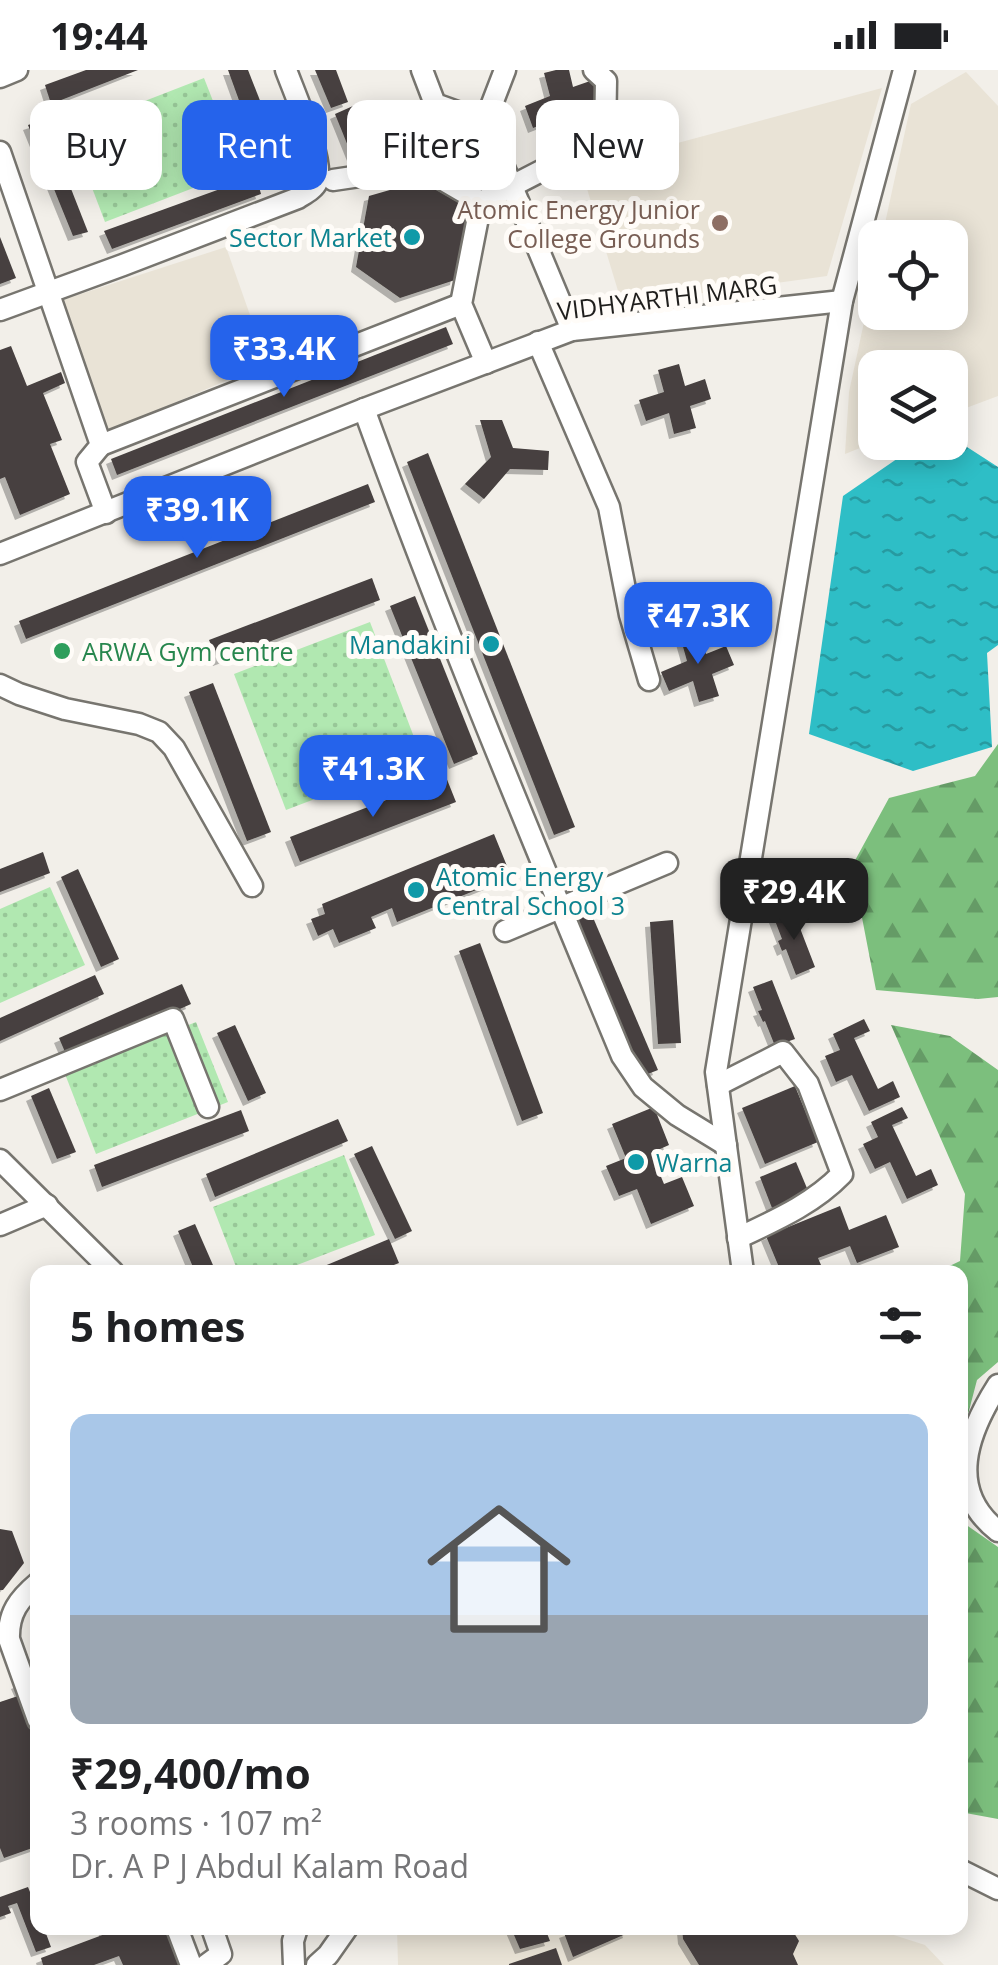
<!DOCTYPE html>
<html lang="en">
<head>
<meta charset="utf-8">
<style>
	:root { --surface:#fff; --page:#f2f2f2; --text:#202124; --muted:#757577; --line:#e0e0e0; --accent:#2563eb }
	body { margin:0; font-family:"Open Sans",sans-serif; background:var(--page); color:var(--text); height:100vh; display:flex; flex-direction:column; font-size:38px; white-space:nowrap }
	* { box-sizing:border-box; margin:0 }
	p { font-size:32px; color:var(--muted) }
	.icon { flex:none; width:55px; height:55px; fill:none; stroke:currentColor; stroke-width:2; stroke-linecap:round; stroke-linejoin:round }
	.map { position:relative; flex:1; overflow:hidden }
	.panel { position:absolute; left:30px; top:1195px; width:938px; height:670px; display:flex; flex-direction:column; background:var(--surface); border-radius:20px; box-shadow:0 5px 25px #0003 }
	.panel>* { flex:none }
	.banner { position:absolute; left:30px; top:30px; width:940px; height:90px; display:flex; gap:20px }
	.buttons { position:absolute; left:858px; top:150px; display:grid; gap:20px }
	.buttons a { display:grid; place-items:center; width:110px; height:110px; border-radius:20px; background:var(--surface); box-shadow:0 5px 25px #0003; font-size:50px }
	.price { position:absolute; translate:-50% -85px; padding:0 22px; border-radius:20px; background:var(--accent); color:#fff; font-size:32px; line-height:65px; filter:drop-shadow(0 2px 5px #0008) }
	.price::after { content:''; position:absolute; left:50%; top:60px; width:30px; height:22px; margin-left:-15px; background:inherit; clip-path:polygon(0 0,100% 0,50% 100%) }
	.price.on { background:#222; color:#fff }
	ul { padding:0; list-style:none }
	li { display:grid; align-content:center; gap:20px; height:530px; padding:0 40px }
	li+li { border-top:2px solid var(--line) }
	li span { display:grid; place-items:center; height:310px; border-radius:20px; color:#555 }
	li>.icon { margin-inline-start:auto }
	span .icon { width:180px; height:180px; fill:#fffc; stroke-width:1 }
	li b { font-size:42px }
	h2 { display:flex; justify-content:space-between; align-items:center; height:120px; padding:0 40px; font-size:42px }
	.pill { padding:0 35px; border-radius:20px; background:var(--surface); box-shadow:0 5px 25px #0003; font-size:35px; line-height:90px }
	.pill.on { background:var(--accent); color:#fff }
	.status { display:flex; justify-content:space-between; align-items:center; height:70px; padding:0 50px; background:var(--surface); direction:ltr }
	.status svg { height:28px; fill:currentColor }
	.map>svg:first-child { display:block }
</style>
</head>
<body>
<div class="status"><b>19:44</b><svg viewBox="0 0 49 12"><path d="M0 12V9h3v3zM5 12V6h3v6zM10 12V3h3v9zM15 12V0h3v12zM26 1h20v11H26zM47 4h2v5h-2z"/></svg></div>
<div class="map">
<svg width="998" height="1895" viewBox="0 0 998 1895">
	<defs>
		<pattern id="grass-dots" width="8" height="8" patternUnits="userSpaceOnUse" patternTransform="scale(2.5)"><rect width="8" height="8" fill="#b1e8b1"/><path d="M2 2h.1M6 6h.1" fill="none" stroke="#98c798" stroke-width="1.8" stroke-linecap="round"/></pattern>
		<pattern id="forest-firs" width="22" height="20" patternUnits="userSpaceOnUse" patternTransform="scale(2.5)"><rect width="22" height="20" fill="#7cbf7d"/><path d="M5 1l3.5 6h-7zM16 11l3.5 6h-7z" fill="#659b66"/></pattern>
		<pattern id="water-ripples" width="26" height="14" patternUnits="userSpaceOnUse" patternTransform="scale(2.5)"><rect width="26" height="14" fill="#2ebec6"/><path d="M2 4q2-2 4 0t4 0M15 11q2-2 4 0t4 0" fill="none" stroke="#279aa0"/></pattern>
		<filter id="shadow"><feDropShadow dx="-5" dy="5" stdDeviation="0" flood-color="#0004"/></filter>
	</defs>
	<rect width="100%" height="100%" fill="#f2efe9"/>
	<g fill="#e9e3d6">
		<path d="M966,2l32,34v290l-48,18v-46h-75v74l-30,12 4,-62 26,-121v41h75v-74l-68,-1 29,-133z"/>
		<path d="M882,18l-55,188 -205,28 -41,-135z"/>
		<path d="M226,177l41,116 -158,68 -50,-130z"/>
		<path d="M397,1858h475l53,17 19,20h-546z"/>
	</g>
	<g fill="url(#grass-dots)">
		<path d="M204,8l36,92 -135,52 -35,-92z"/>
		<path d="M370,552l52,136 -136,52 -52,-136z"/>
		<path d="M50,817l35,78 -85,38v-94z"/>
		<path d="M196,952l32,80 -132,52 -31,-80z"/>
		<path d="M344,1085l31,80 -96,37h-41l-25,-65z"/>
	</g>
	<g fill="url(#forest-firs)">
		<path d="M998,674v253l-20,2 -102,-9 -24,-124 37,-68 86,-22z"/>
		<path d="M891,955l59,11 48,34v292l-21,18 -17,65v-173h-23l23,-11 5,-67z"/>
		<path d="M960,1425l5,29 33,23v272l-38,-7z"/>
	</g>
	<path fill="url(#water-ripples)" d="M950,366l48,31v178l-11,8 5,94 -79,24 -104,-37 34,-238 77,-53 30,-1z"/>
	<g fill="#46403f" filter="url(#shadow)">
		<path d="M86,0h52l-87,34 -6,-19z"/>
		<path d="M228,0h20l33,84 -20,7z"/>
		<path d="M315,0h21l12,32 -17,6z"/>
		<path d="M556,0h13l4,17 20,-7 8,21 -22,9 6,22 -24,6 -5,-19 -23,9 -8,-22 25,-10 -6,-23z"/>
		<path d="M353,36l17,43 -18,7 -17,-42z"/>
		<path d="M44,50l44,112 -15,4 -45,-111z"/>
		<path d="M478,65l18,33 -30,16 -18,-32z"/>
		<path d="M256,106l5,18 -149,55 -8,-18z"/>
		<path d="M421,111l47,27 -13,72 -55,18 -44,-31 13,-71z"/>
		<path d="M0,167l16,41 -16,6z"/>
		<path d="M446,257l7,17 -336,131 -6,-16z"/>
		<path d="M11,276l16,40 34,-14 4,11 -22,10 19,47 -12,4 20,50 -50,21 -15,-38 -5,2v-129z"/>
		<path d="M679,294l6,22 20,-7 6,20 -21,7 6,22 -22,6 -5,-21 -23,8 -7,-21 25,-8 -6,-22z"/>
		<path d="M480,350h22l11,28 36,3 -1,19 -38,-1 -26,30 -19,-15 26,-27z"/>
		<path d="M428,383l147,374 -21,8 -147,-373z"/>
		<path d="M368,414l7,18 -349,137 -7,-18z"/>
		<path d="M372,508l8,22 -162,61 -9,-21z"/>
		<path d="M415,526l63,158 -24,10 -64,-158z"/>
		<path d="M700,561l6,23 20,-8 8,19 -22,9 7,22 -20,6 -6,-21 -24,10 -8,-19 26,-11 -7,-25z"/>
		<path d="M213,613l58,149 -24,9 -58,-149z"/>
		<path d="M446,707l10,25 -156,60 -10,-25z"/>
		<path d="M494,764l17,42 -114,46 -5,-14 -21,9 5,11 -37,15 -6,-14 -15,7 -7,-17 14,-5 -3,-10z"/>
		<path d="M43,782l7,21 -50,19v-23z"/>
		<path d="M78,799l41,90 -18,8 -40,-90z"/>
		<path d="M586,831l72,169 -18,7 -72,-169z"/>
		<path d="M793,840l22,57 -19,8 -10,-26 -4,2 -4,-10 4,-2 -8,-21z"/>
		<path d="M673,850l8,123 -23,1 -8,-122z"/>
		<path d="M480,873l63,170 -21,8 -63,-170z"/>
		<path d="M95,905l9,19 -104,47v-23z"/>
		<path d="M772,910l23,59 -20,7 -10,-25 -2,1 -5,-11 4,-1 -9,-23z"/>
		<path d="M182,914l9,20 -123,55 -9,-21z"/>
		<path d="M864,949l6,12 -16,7 24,51 15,-8 7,16 -31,14 -17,-36 -16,7 -11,-26 15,-6 -7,-16z"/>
		<path d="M235,955l31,68 -18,8 -31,-68z"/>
		<path d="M795,1016l23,56 -53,22 -23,-56z"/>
		<path d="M49,1018l27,64 -19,7 -26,-63z"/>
		<path d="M654,1037l15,38 -18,8 13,31 18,-7 12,29 -43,18 -14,-35 -18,7 -13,-30 20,-8 -14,-34z"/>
		<path d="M902,1037l6,11 -16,7 24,51 15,-7 7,16 -31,14 -17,-37 -15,7 -12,-25 15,-7 -7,-15z"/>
		<path d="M241,1040l8,21 -147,56 -8,-22z"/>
		<path d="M338,1049l10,22 -133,56 -9,-23z"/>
		<path d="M372,1076l40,85 -17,8 -41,-85z"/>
		<path d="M796,1092l13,31 -37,15 -12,-31z"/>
		<path d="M840,1136l9,24 37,-15 13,32 -42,16 -7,-17 -32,12 6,14h-43l-15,-36z"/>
		<path d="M195,1154l21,48h-21l-17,-41z"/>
		<path d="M389,1169l10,24 -23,9h-66z"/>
		<path d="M0,1459l12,2 12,32 -21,27h-3z"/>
		<path d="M38,1606v170l-34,12 -4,-10v-146l21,-7 -5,-11z"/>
		<path d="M28,1817l10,25v16h6l7,19 -15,5 -19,-49 -9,3 3,7 -11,4v-20z"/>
		<path d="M103,1858h77l14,37h-71l-4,-9 -25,9h-51l-2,-7 64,-24z"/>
		<path d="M511,1858h34l5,13 -30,8z"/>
		<path d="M578,1858h48l2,5 -55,24 -9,-24z"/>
		<path d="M682,1858h109l8,13 -6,13 5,11h-99l-16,-26z"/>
		<path d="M556,1878l6,17h-53v-1z"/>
	</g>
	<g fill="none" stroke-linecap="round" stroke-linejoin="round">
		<defs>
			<g id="minor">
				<path d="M422,0l13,34 50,18 87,208"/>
				<path d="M0,7l17,-7"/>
				<path d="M485,52l20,-52"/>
				<path d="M0,82l101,293 -14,17 19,51"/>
				<path d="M333,110l88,-13 60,35 124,-64 1,-57 -12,-11"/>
				<path d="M481,132l-20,102 25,59"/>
				<path d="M0,240l123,-45 175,-67c6,-4 16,-9 19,-16 8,-20 -23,-90 -31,-112"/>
				<path d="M538,272l71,165 21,108 19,65"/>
				<path d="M364,339c79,218 169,432 258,647l21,31 34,28 49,30"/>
				<path d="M101,375l360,-141"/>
				<path d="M0,484l364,-145 208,-79 270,-29"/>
				<path d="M0,615l19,9 46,15 74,15 20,8 15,16 78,138"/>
				<path d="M505,861l162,-68"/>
				<path d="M718,1015l65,-33 25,32 34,90c-29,30 -66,46 -104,64"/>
				<path d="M0,1020l173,-71 35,88"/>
				<path d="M0,1090l113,112"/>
				<path d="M0,1155l47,-20"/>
				<path d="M743,1202l-27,-200 126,-771 62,-231"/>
				<path d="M998,1315c-30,47 -53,105 0,146"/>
				<path d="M38,1513c-19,16 -30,30 -29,56l29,81"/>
				<path d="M960,1800l38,19"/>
				<path d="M177,1858l14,37"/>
				<path d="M206,1895l15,-11 -9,-26"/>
				<path d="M294,1895l-1,-24 4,-13"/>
				<path d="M317,1895l11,-10 19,-27"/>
			</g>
		</defs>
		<use href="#minor" stroke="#77756f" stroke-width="25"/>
		<use href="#minor" stroke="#fff" stroke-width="20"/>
	</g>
	<circle fill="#8d6e63" stroke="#fffcf8" stroke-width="4" cx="720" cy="153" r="10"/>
	<g fill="#0f9aa8" stroke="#fffcf8" stroke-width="4">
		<circle cx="412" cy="167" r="10"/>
		<circle cx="491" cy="574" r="10"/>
		<circle cx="416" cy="820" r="10"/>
		<circle cx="636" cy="1092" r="10"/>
	</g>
	<circle fill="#2e9e5b" stroke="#fffcf8" stroke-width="4" cx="62" cy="581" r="10"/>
	<g text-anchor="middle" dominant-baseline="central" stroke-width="10" stroke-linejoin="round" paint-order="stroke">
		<g font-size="25" fill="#785e54" stroke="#fffcf8" text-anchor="end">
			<text x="700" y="139">Atomic Energy Junior<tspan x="700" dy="29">College Grounds</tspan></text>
		</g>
		<g font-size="25" fill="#0d838f" stroke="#fffcf8" text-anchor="end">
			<text x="392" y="167">Sector Market</text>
			<text x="471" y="574">Mandakini</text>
			<text x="436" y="806" text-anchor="start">Atomic Energy<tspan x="436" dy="29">Central School 3</tspan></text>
			<text x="656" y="1092" text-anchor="start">Warna</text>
		</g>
		<g font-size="25" fill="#1f1e1c" stroke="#fffcf8">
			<text transform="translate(667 227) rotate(-7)">VIDHYARTHI MARG</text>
		</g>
		<g font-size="25" fill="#27864d" stroke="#fffcf8" text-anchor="start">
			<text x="82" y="581">ARWA Gym centre</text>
		</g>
	</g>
</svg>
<div class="buttons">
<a><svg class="icon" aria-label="locate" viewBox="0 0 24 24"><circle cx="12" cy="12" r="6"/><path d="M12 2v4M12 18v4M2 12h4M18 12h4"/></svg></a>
<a><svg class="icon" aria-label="layers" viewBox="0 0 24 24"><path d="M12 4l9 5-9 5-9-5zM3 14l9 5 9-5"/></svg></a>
</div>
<b class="price" style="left:284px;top:330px">₹33.4K</b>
<b class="price" style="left:197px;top:491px">₹39.1K</b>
<b class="price" style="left:698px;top:597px">₹47.3K</b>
<b class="price" style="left:373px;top:750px">₹41.3K</b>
<b class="price on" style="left:794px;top:873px">₹29.4K</b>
<div class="banner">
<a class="pill">Buy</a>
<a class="pill on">Rent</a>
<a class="pill">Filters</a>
<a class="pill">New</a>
</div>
<section class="panel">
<h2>5 homes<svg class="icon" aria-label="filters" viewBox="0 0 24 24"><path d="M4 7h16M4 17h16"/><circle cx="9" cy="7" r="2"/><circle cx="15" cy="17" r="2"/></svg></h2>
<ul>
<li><span style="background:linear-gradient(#a9c7e8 65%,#9aa5b1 0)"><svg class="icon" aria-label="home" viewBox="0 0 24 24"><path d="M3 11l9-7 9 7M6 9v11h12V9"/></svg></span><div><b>₹29,400/mo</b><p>3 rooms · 107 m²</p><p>Dr. A P J Abdul Kalam Road</p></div></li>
</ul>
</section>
</div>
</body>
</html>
